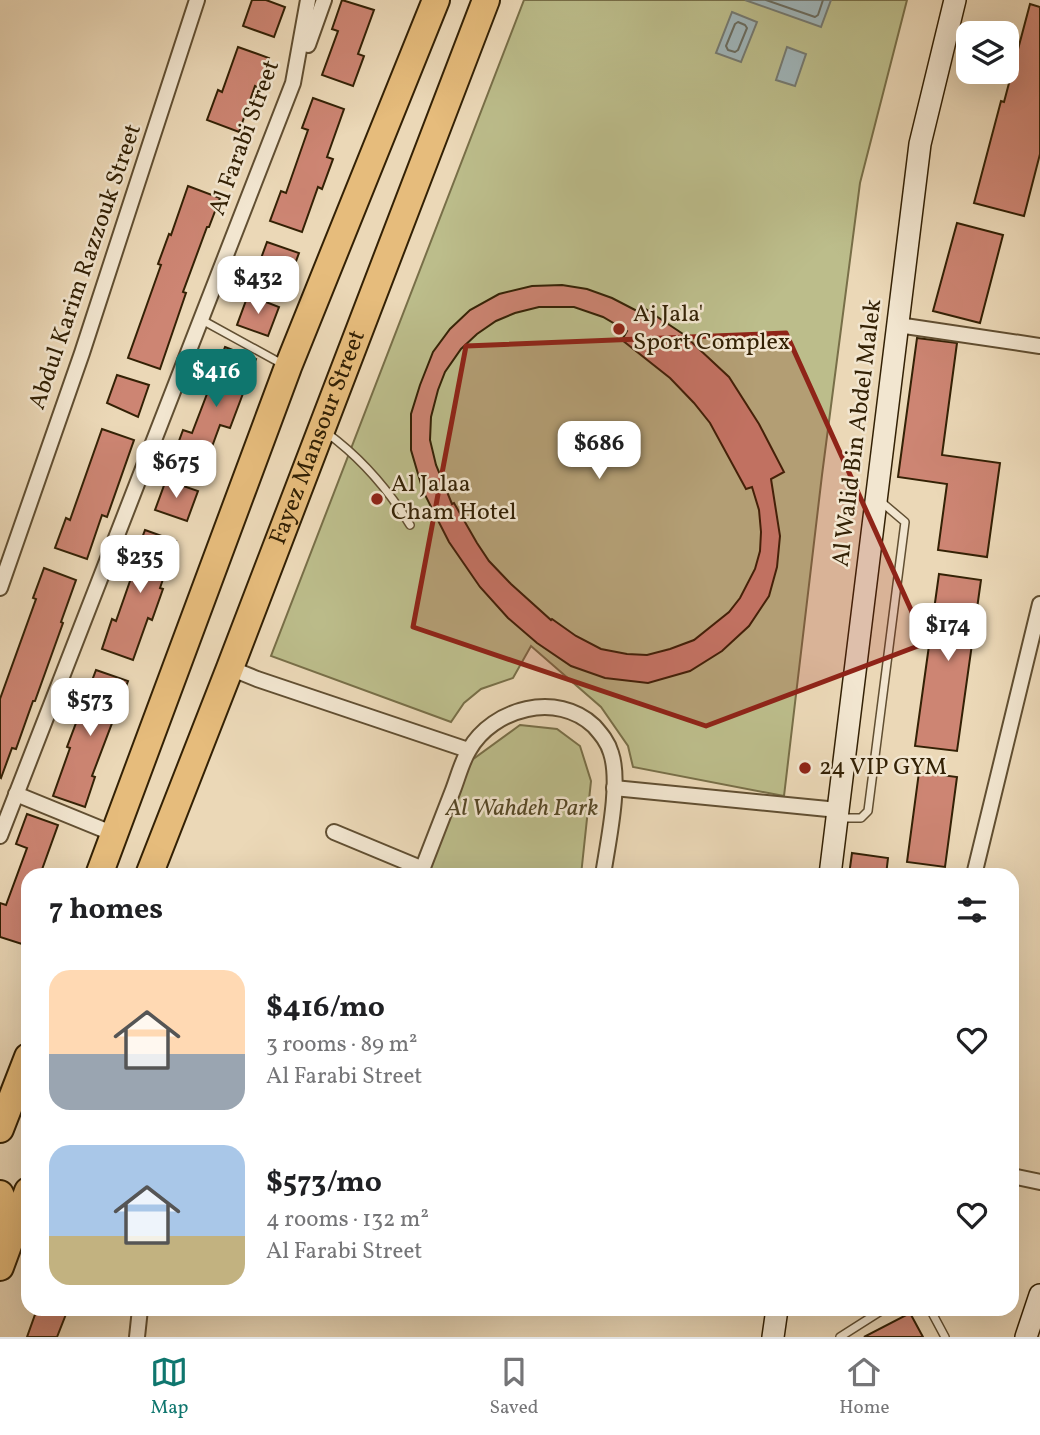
<!DOCTYPE html>
<html lang="en">
<head>
<meta charset="utf-8">
<style>
	:root { --surface:#fff; --page:#f2f2f2; --text:#202124; --muted:#757577; --line:#e0e0e0; --accent:#0f766e }
	body { margin:0; font-family:Vollkorn,serif; background:var(--page); color:var(--text); height:100vh; display:flex; flex-direction:column; font-size:26px; white-space:nowrap }
	* { box-sizing:border-box; margin:0 }
	p { font-size:23px; color:var(--muted) }
	.icon { flex:none; width:38px; height:38px; fill:none; stroke:currentColor; stroke-width:2; stroke-linecap:round; stroke-linejoin:round }
	.map { position:relative; flex:1; overflow:hidden }
	.side { position:absolute; left:21px; top:868px; width:998px; height:448px; display:flex; flex-direction:column; background:var(--surface); border-radius:21px; box-shadow:0 7px 28px #0002 }
	.side>* { flex:none }
	.fabs { position:absolute; left:956px; top:21px; display:grid; gap:14px }
	.fabs a { display:grid; place-items:center; width:63px; height:63px; border-radius:14px; background:var(--surface); box-shadow:0 7px 28px #0002; font-size:35px }
	.price { position:absolute; translate:-50% -60px; padding:0 16px; border-radius:14px; background:#fff; color:#222; font-size:23px; line-height:46px; filter:drop-shadow(0 2px 4px #0008) }
	.price::after { content:''; position:absolute; left:50%; top:42px; width:21px; height:16px; margin-left:-10px; background:inherit; clip-path:polygon(0 0,100% 0,50% 100%) }
	.price.active { background:var(--accent); color:#fff }
	ul { padding:0; list-style:none }
	li { display:flex; align-items:center; gap:21px; height:175px; padding:0 28px }
	li span { display:grid; place-items:center; flex:none; width:196px; height:140px; border-radius:21px; color:#555 }
	li>.icon { margin-inline-start:auto }
	span .icon { width:84px; height:84px; fill:#fffc; stroke-width:1 }
	li b { font-size:30px }
	h2 { display:flex; justify-content:space-between; align-items:center; height:84px; padding:0 28px; font-size:30px }
	.tab-bar { display:flex; justify-content:space-around; align-items:center; height:98px; border-top:2px solid var(--line); background:var(--surface); font-size:19px; color:var(--muted) }
	.tab-bar a { display:grid; justify-items:center; gap:4px }
	.tab-bar .active { color:var(--accent) }
	.map>svg:first-child { display:block }
</style>
</head>
<body>
<div class="map">
<svg width="1040" height="1337" viewBox="0 0 1040 1337">
	<rect width="100%" height="100%" fill="#ebd8b7"/>
	<filter id="stains"><feTurbulence type="fractalNoise" baseFrequency=".00286" numOctaves="4"/><feColorMatrix values="0 0 0 0 .2 0 0 0 0 .09 0 0 0 0 .02 0 0 0 .5 -.17"/></filter>
	<radialGradient id="worn" r=".72"><stop offset=".6" stop-color="#630" stop-opacity="0"/><stop offset="1" stop-color="#630" stop-opacity=".3"/></radialGradient>
	<g fill="#bcbd8b" stroke="#786f48" stroke-width="2">
		<path d="M524,0h383l-47,183 -38,292 -38,321 -151,-29 -5,-21 -27,-39 -70,-61 -18,32 -32,11 -17,14 -13,19 -180,-66z"/>
		<path d="M520,725l37,4 23,17 11,35 -10,94h-156l47,-115z"/>
	</g>
	<g fill="#9fb6bb" stroke="#747a72" stroke-width="2">
		<path d="M745,0h86l-10,27z"/>
		<path d="M732,12l25,10 -16,40 -25,-9z"/>
		<path d="M787,47l19,7 -11,32 -19,-6z"/>
	</g>
	<g fill="none" stroke-linecap="round" stroke-linejoin="round">
		<g stroke="#696c60" stroke-width="2">
			<path d="M766,0l49,17 3,-2 5,-15"/>
			<path d="M738,22l7,3 2,3 -9,22 -3,2 -7,-2 -2,-4 9,-22z"/>
		</g>
	</g>
	<g fill="#cd8573" stroke="#332105" stroke-width="2" fill-rule="evenodd">
		<path d="M252,0h14l19,7 -11,30 -31,-11z"/>
		<path d="M342,0l32,10 -16,44 6,2 -11,30 -31,-11 16,-44 -6,-2z"/>
		<path d="M1030,4l10,3v147l-16,62 -50,-13 27,-102 3,1z"/>
		<path d="M238,47l31,11 -10,30 -4,-2 -16,46 -32,-12 11,-30 4,2z"/>
		<path d="M313,98l31,11 -17,48 6,2 -11,30 -4,-2 -16,45 -32,-11 11,-30 5,2 22,-63 -6,-2z"/>
		<path d="M188,186l32,12 -11,29h-2l-24,65 3,1 -26,76 -32,-11 33,-93 -3,-1 11,-30 2,1z"/>
		<path d="M957,223l46,12 -23,88 -47,-12z"/>
		<path d="M267,242l32,11 -11,30 -32,-11z"/>
		<path d="M562,285l25,4 25,9 27,14 5,-4 39,26 46,43 30,47 25,48 -13,7 9,57 -3,31 -8,29 -20,30 -27,25 -32,20 -42,12 -43,-5 -34,-12 -34,-23 -29,-25 -28,-31 -31,-45 -26,-51 -12,-41v-36l9,-29 13,-33 17,-23 20,-19 29,-16 33,-8zM539,307h35l29,10 24,14 -5,9 48,38 24,25 16,20 36,66 6,-2 7,23 2,22 -1,19 -5,18 -15,29 -11,14 -35,28 -24,9 -23,6 -20,-1 -26,-5 -25,-13 -24,-17 -1,1 -40,-36 -22,-23 -12,-18 -23,-40 -2,1 -16,-39 -6,-25 1,-23 7,-27 7,-18 16,-23 16,-15 19,-13 19,-8z"/>
		<path d="M248,295l31,12 -11,29 -31,-11z"/>
		<path d="M917,338l40,5 -15,112 58,8 -13,94 -49,-7 9,-66 -49,-7z"/>
		<path d="M225,347l31,12 -26,69 -10,-3 -17,46 -31,-11 11,-30 9,3z"/>
		<path d="M117,375l32,10 -11,32 -31,-14z"/>
		<path d="M102,429l32,11 -27,77 -5,-2 -15,44 -32,-11 11,-30 4,2z"/>
		<path d="M166,480l32,11 -11,30 -32,-11z"/>
		<path d="M145,530l31,11 -16,47 3,1 -11,31 -4,-2 -15,42 -31,-11 10,-30 4,2 21,-60 -3,-1z"/>
		<path d="M44,568l32,12 -15,42 2,1 -28,78h-2l-17,48 -4,-1 -11,30 -1,-1v-78l36,-100 -3,-1z"/>
		<path d="M939,574l42,6 -24,171 -42,-5z"/>
		<path d="M96,670l32,11 -36,95 3,1 -10,30 -32,-11 17,-48 -3,-1z"/>
		<path d="M919,772l38,5 -12,90 -38,-5z"/>
		<path d="M27,814l31,11 -18,50h-12v53l-6,16 -22,-7v-34l6,2 21,-57 -11,-4z"/>
		<path d="M852,853l36,5 -2,17h-37z"/>
		<path d="M37,1309h31l-11,28h-30z"/>
		<path d="M910,1313l13,24h-59z"/>
	</g>
	<g fill="none" stroke-linecap="round" stroke-linejoin="round">
		<defs>
			<g id="lane">
				<path d="M202,320l82,45"/>
				<path d="M327,433c34,25 61,56 83,92"/>
				<path d="M841,818h20l7,-7 37,-289 -26,-22"/>
				<path d="M930,1309l15,28"/>
				<path d="M840,1337l44,-28"/>
			</g>
			<g id="street">
				<path d="M308,45l16,-45"/>
				<path d="M898,325l142,21"/>
				<path d="M0,588l82,-235 115,-353"/>
				<path d="M230,668l27,11 211,71"/>
				<path d="M614,788l224,22"/>
				<path d="M16,794l98,40"/>
				<path d="M334,832l89,37"/>
				<path d="M0,836l293,-753 15,-83"/>
				<path d="M420,875c11,-28 22,-57 33,-85 5,-13 9,-29 16,-40 24,-42 88,-59 125,-24 7,8 14,16 17,27 10,30 -3,89 -8,122"/>
				<path d="M974,875l66,-271"/>
				<path d="M1012,1176l28,6"/>
				<path d="M137,1337l3,-28"/>
			</g>
			<g id="secondary">
				<path d="M830,875l90,-731 35,-144"/>
				<path d="M773,1337l4,-28"/>
				<path d="M1026,1337l14,-42"/>
			</g>
			<g id="highway">
				<path d="M99,875l189,-508 148,-367"/>
				<path id="s1" d="M149,875l81,-207 256,-668"/>
				<path d="M0,1129l28,-72"/>
				<path d="M0,1194l5,11 -5,14"/>
				<path d="M0,1267l28,-76"/>
			</g>
		</defs>
		<use href="#lane" stroke="#614f32" stroke-width="10"/>
		<use href="#street" stroke="#614f32" stroke-width="18"/>
		<use href="#secondary" stroke="#332105" stroke-width="24"/>
		<use href="#highway" stroke="#332105" stroke-width="30"/>
		<use href="#lane" stroke="#f2e6d0" stroke-width="7"/>
		<use href="#street" stroke="#f2e6d0" stroke-width="14"/>
		<use href="#secondary" stroke="#f2e6d0" stroke-width="21"/>
		<use href="#highway" stroke="#e6bc7c" stroke-width="26"/>
	</g>
	<path fill="#8f2418" fill-opacity="0.2" stroke="#8f2418" stroke-width="5" stroke-linejoin="round" d="M786,333l140,310 -220,83 -293,-99 53,-281z"/>
	<g fill="#8f2418" stroke="#f2e6d0" stroke-width="2.5">
		<circle cx="619" cy="329" r="7"/>
		<circle cx="377" cy="499" r="7"/>
		<circle cx="805" cy="768" r="7"/>
	</g>
	<g text-anchor="middle" dominant-baseline="central" stroke-width="5" stroke-linejoin="round" paint-order="stroke">
		<g font-size="24" fill="#332105" stroke="#f2e6d0">
			<text transform="translate(245 138) rotate(-70)">Al Farabi Street</text>
			<text transform="translate(86 267) rotate(-71)">Abdul Karim Razzouk Street</text>
			<text transform="translate(858 433) rotate(-83)">Al Walid Bin Abdel Malek</text>
			<text stroke="none"><textPath href="#s1" startOffset="469">Fayez Mansour Street</textPath></text>
		</g>
		<g font-size="24" fill="#332105" stroke="#f2e6d0" text-anchor="start">
			<text x="633" y="315">Aj Jala'<tspan x="633" dy="28">Sport Complex</tspan></text>
			<text x="391" y="485">Al Jalaa<tspan x="391" dy="28">Cham Hotel</tspan></text>
			<text x="819" y="768">24 VIP GYM</text>
		</g>
		<g font-size="24" font-style="italic" fill="#554826" stroke="#f2e6d0">
			<text x="522" y="809">Al Wahdeh Park</text>
		</g>
	</g>
	<rect width="100%" height="100%" filter="url(#stains)"/>
	<rect width="100%" height="100%" fill="url(#worn)"/>
</svg>
<div class="fabs">
<a><svg class="icon" aria-label="layers" viewBox="0 0 24 24"><path d="M12 4l9 5-9 5-9-5zM3 14l9 5 9-5"/></svg></a>
</div>
<b class="price" style="left:258px;top:316px">$432</b>
<b class="price active" style="left:216px;top:409px">$416</b>
<b class="price" style="left:599px;top:481px">$686</b>
<b class="price" style="left:176px;top:500px">$675</b>
<b class="price" style="left:140px;top:595px">$235</b>
<b class="price" style="left:948px;top:663px">$174</b>
<b class="price" style="left:90px;top:738px">$573</b>
<section class="side">
<h2>7 homes<svg class="icon" aria-label="filters" viewBox="0 0 24 24"><path d="M4 7h16M4 17h16"/><circle cx="9" cy="7" r="2"/><circle cx="15" cy="17" r="2"/></svg></h2>
<ul>
<li><span style="background:linear-gradient(#ffd9b3 60%,#9aa5b1 0)"><svg class="icon" aria-label="home" viewBox="0 0 24 24"><path d="M3 11l9-7 9 7M6 9v11h12V9"/></svg></span><div><b>$416/mo</b><p>3 rooms · 89 m²</p><p>Al Farabi Street</p></div><svg class="icon" aria-label="heart" viewBox="0 0 24 24"><path d="M12 20l-8-8c-3-5 5-10 8-4 3-6 11-1 8 4z"/></svg></li>
<li><span style="background:linear-gradient(#a9c7e8 65%,#c2b280 0)"><svg class="icon" aria-label="home" viewBox="0 0 24 24"><path d="M3 11l9-7 9 7M6 9v11h12V9"/></svg></span><div><b>$573/mo</b><p>4 rooms · 132 m²</p><p>Al Farabi Street</p></div><svg class="icon" aria-label="heart" viewBox="0 0 24 24"><path d="M12 20l-8-8c-3-5 5-10 8-4 3-6 11-1 8 4z"/></svg></li>
</ul>
</section>
</div>
<nav class="tab-bar">
<a class="active"><svg class="icon" aria-label="map" viewBox="0 0 24 24"><path d="M3 6l6-2 6 2 6-2v14l-6 2-6-2-6 2zM9 4v14M15 6v14"/></svg>Map</a>
<a><svg class="icon" aria-label="saved" viewBox="0 0 24 24"><path d="M7 4h10v16l-5-4-5 4z"/></svg>Saved</a>
<a><svg class="icon" aria-label="home" viewBox="0 0 24 24"><path d="M3 11l9-7 9 7M6 9v11h12V9"/></svg>Home</a>
</nav>
</body>
</html>
